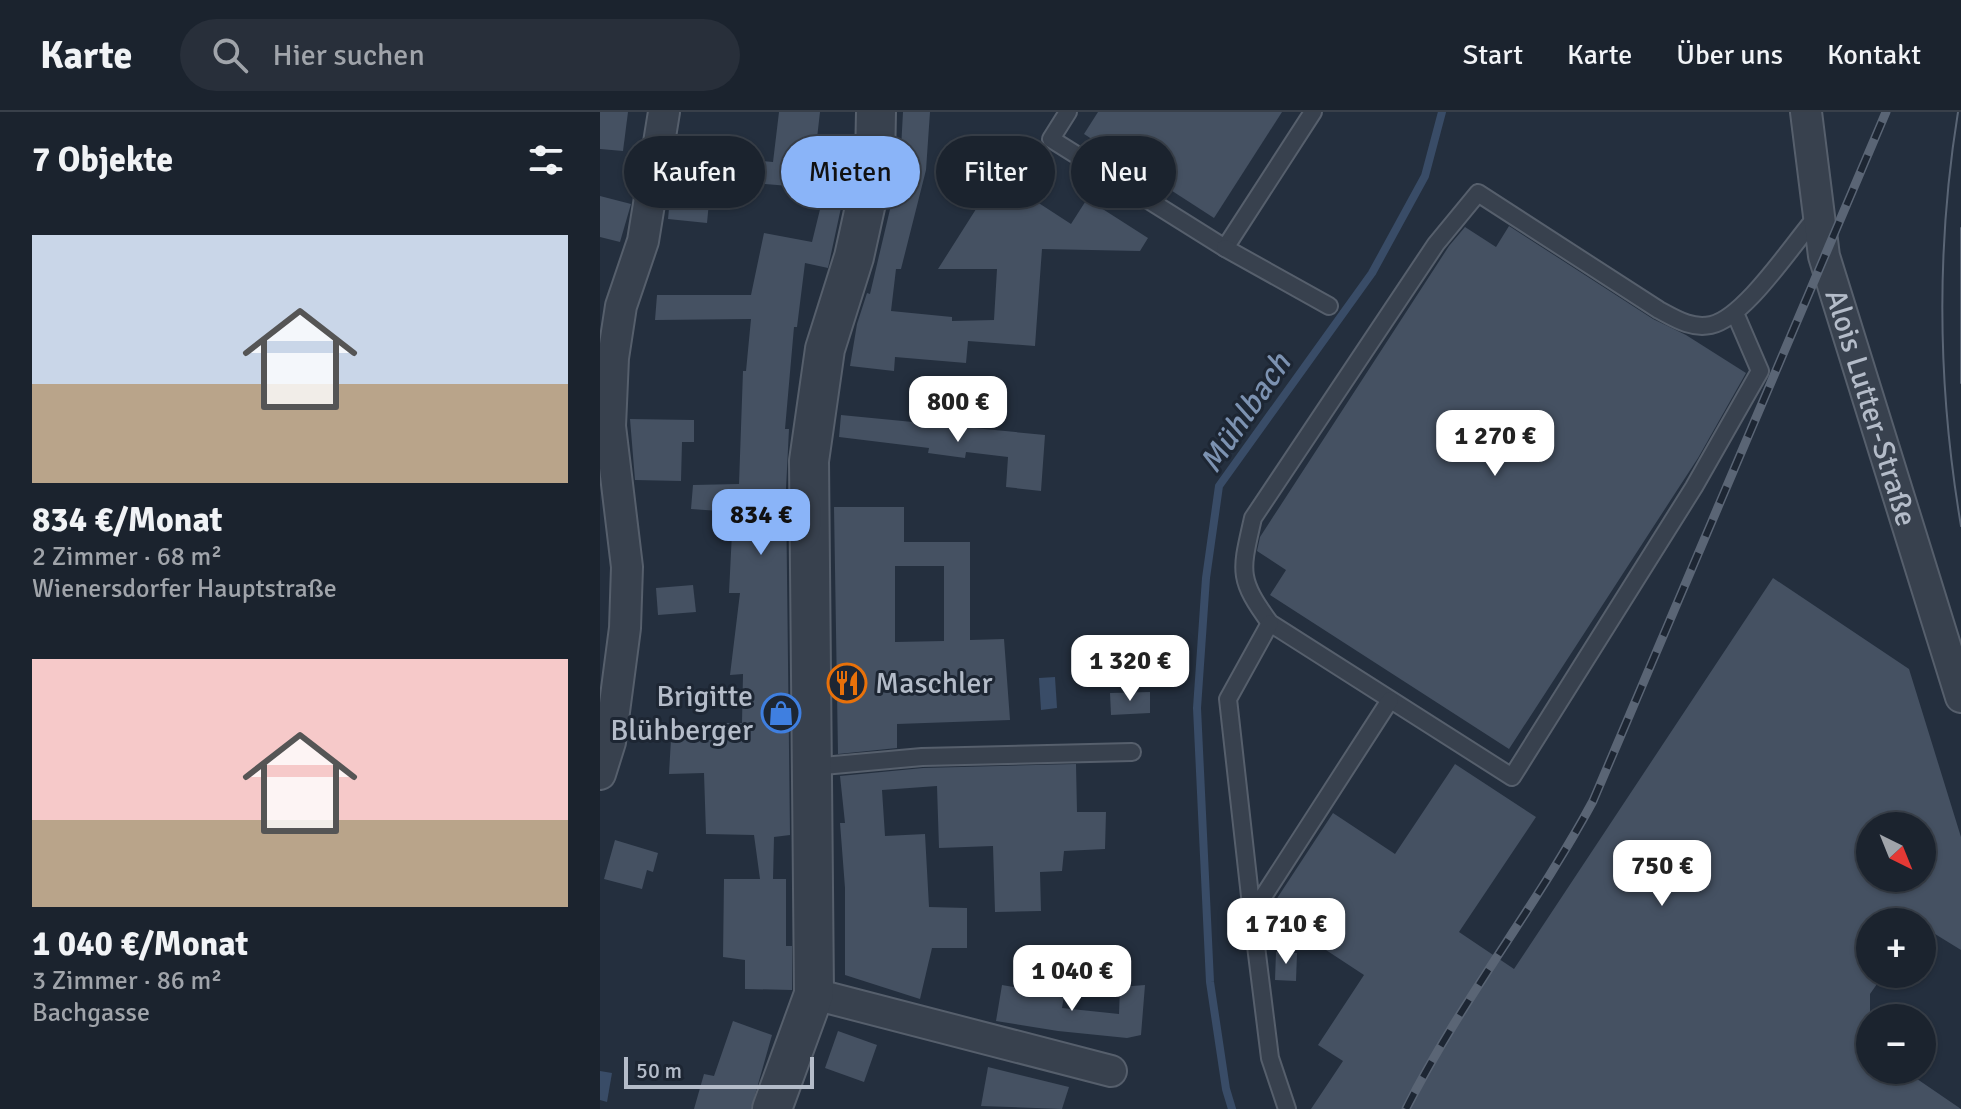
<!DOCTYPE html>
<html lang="de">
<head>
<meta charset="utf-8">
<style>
	:root { --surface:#1b232e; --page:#282f3a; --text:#f1f3f6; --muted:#a0a4aa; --line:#39404a; --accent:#8ab4f8 }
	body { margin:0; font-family:Signika,sans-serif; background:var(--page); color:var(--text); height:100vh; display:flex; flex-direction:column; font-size:30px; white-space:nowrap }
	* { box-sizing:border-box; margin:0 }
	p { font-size:26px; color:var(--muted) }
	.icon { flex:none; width:44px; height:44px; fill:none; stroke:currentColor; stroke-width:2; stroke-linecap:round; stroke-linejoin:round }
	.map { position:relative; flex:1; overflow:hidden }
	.panel { display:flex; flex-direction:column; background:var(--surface); width:600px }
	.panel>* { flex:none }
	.banner { position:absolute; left:24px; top:24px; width:760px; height:72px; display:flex; gap:16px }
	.needle { width:52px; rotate:137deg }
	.controls { position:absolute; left:1256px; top:700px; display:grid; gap:16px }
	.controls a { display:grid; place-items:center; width:80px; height:80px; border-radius:50%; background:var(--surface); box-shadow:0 2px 6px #0004,0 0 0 2px var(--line); font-size:40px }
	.scale { position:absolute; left:24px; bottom:20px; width:190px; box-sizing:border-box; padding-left:8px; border:4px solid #b4bcc9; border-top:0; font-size:22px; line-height:28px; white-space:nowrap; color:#b4bcc9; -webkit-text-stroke:6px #1d2633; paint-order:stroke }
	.price { position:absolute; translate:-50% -68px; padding:0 18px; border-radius:16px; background:#fff; color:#222; font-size:26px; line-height:52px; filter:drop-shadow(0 2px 4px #0008) }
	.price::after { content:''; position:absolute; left:50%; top:48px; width:24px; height:18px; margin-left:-12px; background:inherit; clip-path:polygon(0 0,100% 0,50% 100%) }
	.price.selected { background:var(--accent); color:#111 }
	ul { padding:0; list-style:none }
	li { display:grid; align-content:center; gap:16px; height:424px; padding:0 32px }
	li span { display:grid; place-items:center; height:248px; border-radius:0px; color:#555 }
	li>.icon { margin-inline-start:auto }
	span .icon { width:144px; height:144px; fill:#fffc; stroke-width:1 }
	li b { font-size:34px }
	h2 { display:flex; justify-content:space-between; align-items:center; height:96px; padding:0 32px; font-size:34px }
	.tag { padding:0 28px; border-radius:36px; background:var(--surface); box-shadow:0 2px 6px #0004,0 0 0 2px var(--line); font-size:28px; line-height:72px }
	.tag.selected { background:var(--accent); color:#111 }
	header { display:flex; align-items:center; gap:48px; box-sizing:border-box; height:112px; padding:0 40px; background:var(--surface); border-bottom:2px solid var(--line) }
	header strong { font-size:38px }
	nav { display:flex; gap:44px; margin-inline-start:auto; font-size:28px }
	.search { width:560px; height:72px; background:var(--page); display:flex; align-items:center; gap:20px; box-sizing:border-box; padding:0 28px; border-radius:44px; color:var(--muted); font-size:30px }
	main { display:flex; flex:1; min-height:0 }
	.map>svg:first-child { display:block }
</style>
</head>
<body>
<header>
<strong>Karte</strong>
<div class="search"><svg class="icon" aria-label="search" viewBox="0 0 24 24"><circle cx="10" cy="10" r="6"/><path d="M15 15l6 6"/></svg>Hier suchen</div>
<nav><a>Start</a><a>Karte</a><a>Über uns</a><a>Kontakt</a></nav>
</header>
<main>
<section class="panel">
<h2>7 Objekte<svg class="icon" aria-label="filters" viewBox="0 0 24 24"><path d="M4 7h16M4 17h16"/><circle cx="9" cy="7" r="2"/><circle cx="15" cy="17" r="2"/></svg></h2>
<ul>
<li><span style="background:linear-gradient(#c9d6e8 60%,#b9a48a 0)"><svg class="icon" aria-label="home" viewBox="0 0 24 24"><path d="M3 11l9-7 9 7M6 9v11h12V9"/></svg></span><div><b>834 €/Monat</b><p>2 Zimmer · 68 m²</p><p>Wienersdorfer Hauptstraße</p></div></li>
<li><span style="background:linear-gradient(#f6c9c9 65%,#b9a48a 0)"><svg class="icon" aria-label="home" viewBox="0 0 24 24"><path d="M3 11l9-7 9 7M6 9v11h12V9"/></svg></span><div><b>1 040 €/Monat</b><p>3 Zimmer · 86 m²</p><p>Bachgasse</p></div></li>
</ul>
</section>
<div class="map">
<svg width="1361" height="997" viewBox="0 0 1361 997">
	<rect width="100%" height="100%" fill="#242f3e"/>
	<g fill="#394c67">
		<path d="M455,565l2,31 -16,2 -2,-32z"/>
		<path d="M0,959l12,2 -5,29 -7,-2z"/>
	</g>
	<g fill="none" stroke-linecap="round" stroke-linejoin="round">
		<path stroke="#394c67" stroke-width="8" d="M632,997l-6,-20 -16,-107 -13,-274 9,-130 13,-92 153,-213 53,-97 17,-64"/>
	</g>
	<g fill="#455162" fill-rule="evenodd">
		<path d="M0,0h28l-5,39 -23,-2z"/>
		<path d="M179,0h41l-4,35 37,5 -25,116 -23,-5 -8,64h-3l-9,102h4l-3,60 4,346 -16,2 -1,42h13v67h6v44l-47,-1v-29l-22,-3 1,-78h36l-6,-44 -48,-1 -2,-61 -35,1 2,-35 42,1 2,-17h27l1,-49 -13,1 10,-82h-11l4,-81 -42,-3 2,-24 46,-1 4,-113h3l5,-52 -96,1 2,-25h94l13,-62 48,9 13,-53 -85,-7 1,-23 32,3z"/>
		<path d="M303,0h27l-4,58 -25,99h-5l-5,42 61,6v4l42,-1 3,-51h-59l59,-93 74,48 16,-25 61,39 -8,13 -98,-2 -7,97 -67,-5 -2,22 -71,-6 -1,14 -44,-5 7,-42 10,-31 3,1 30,-127z"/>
		<path d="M498,0h184l-68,106 -130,-84z"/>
		<path d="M73,55l39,4 -5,52 -39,-4z"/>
		<path d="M0,84l31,8 -11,38 -20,-5z"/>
		<path d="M909,114l144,93 33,16 60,38 -48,85 -189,291 -239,-154 16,-25 -29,-19 3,-14 189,-291 16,-19 31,20z"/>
		<path d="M241,303l204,20 -4,56 -35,-4 2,-30 -42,-5 -1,6 -37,-5 1,-5 -90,-11z"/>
		<path d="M30,307l64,1v22h-12l-1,39 -46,-1z"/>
		<path d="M234,395h70v35h66v98l34,-1 6,81 -113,4v24l-59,6zM295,454h49v75l-49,1z"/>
		<path d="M1173,466l136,91 52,168v113l-39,-24v-4h-52v52h14l-14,20v76h34l57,39h-650l32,-48 -25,-16 46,-70 -96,-63 65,-99 62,41 60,-90 81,53 -77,115 55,37zM1270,714h52v52h-52z"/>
		<path d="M93,473l3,27 -38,3 -2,-27z"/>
		<path d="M550,580v21l-39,2 -1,-22z"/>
		<path d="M476,652l1,48h29l-1,37 -41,2 -2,20 -22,1 1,39 -46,1 -2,-66 -54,2 -2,-62 -55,4 3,46 40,-2 4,73 38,1v40h-35l-12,51 -75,-24v-87l-5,-65h5l-5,-47 83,-8z"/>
		<path d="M15,728l43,13 -5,19 -6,-2 -5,19 -38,-10z"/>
		<path d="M676,840l21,1 -1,28 -21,-1z"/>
		<path d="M402,873l62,11 -2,12 57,6 1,-27 25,-2 -4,50 -14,3 -69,-7 -62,-10z"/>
		<path d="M133,909l39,14 -21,74h-57l10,-35 10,2z"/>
		<path d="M238,919l39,14 -13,37 -39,-14z"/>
		<path d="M388,955l81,20 -7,22 -81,-3z"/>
	</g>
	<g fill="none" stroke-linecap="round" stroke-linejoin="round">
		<defs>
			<g id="service">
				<path d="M468,0l-17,27 174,109 88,-136"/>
				<path d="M625,136l104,58"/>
				<path d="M1135,201l25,58 -66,116 -182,290 -242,-154c-33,-45 -29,-52 -17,-105l183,-274 42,-51 181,117c17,9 32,19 52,15 34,-7 83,-83 107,-110"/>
				<path d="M670,511l-42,76 24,215 138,-214"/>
				<path d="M212,655l110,-10 210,-5"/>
				<path d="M652,802l18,144 17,51"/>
			</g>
			<g id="minor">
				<path id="s1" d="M1206,0l18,144 137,441"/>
				<path d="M0,662l10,-32 15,-114 2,-61 -17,-141 3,-68 8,-52 22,-65 21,-129"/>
				<path d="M214,882l297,77"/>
			</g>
			<path id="tertiary" d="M172,997l42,-115 -5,-533 16,-112 29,-92 21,-95 1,-50"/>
		</defs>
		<use href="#service" stroke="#565f6c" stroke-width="20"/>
		<use href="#minor" stroke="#565f6c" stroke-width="34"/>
		<use href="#tertiary" stroke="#565f6c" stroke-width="42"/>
		<use href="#service" stroke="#38414e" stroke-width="16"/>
		<use href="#minor" stroke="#38414e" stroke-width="30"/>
		<use href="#tertiary" stroke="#38414e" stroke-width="38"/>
		<g stroke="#5a6575" stroke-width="2">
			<path d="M1358,0c-22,136 -20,278 3,414"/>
			<path d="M1361,116v155"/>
		</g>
		<defs>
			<path id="rail" d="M806,997c54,-107 130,-202 187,-308l293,-689"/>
		</defs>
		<use href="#rail" stroke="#5a6575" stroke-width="9"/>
		<use href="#rail" stroke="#1d2633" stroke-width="6" stroke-dasharray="18" stroke-linecap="butt"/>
	</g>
	<defs>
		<symbol id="restaurant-ring" viewBox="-11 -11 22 22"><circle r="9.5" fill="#1d2633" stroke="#e8710a" stroke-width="1.5"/><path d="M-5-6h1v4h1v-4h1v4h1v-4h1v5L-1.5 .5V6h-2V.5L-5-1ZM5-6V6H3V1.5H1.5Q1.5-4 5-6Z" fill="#e8710a"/></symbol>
		<symbol id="shop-ring" viewBox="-11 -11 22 22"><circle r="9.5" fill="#1d2633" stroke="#3f7fe0" stroke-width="1.5"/><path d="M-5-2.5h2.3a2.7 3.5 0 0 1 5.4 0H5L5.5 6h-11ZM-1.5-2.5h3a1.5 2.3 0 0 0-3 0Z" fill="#3f7fe0"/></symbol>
	</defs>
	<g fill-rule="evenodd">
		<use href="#restaurant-ring" x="225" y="549" width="44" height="44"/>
		<use href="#shop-ring" x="159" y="579" width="44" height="44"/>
	</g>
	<g text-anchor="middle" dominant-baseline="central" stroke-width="6" stroke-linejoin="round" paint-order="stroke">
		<g font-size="30" fill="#b4bcc9" stroke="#1d2633">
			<text stroke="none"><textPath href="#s1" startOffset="304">Alois Lutter-Straße</textPath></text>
		</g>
		<g font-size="30" fill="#b4bcc9" stroke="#1d2633" text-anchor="start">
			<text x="275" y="571">Maschler</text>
			<text x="153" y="584" text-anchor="end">Brigitte<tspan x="153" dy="34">Blühberger</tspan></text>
		</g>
		<g font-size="32" font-style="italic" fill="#7c92b1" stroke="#1d2633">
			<text transform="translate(645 301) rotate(-56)">Mühlbach</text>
		</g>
	</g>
</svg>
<div class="controls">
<a><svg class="needle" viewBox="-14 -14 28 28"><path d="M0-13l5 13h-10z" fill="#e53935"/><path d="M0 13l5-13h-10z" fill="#a0a4aa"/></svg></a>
<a>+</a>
<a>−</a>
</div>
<div class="scale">50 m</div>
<b class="price" style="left:358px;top:332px">800 €</b>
<b class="price" style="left:895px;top:366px">1 270 €</b>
<b class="price selected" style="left:161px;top:445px">834 €</b>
<b class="price" style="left:530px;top:591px">1 320 €</b>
<b class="price" style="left:1062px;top:796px">750 €</b>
<b class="price" style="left:686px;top:854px">1 710 €</b>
<b class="price" style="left:472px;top:901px">1 040 €</b>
<div class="banner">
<a class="tag">Kaufen</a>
<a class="tag selected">Mieten</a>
<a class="tag">Filter</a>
<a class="tag">Neu</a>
</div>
</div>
</main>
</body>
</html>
